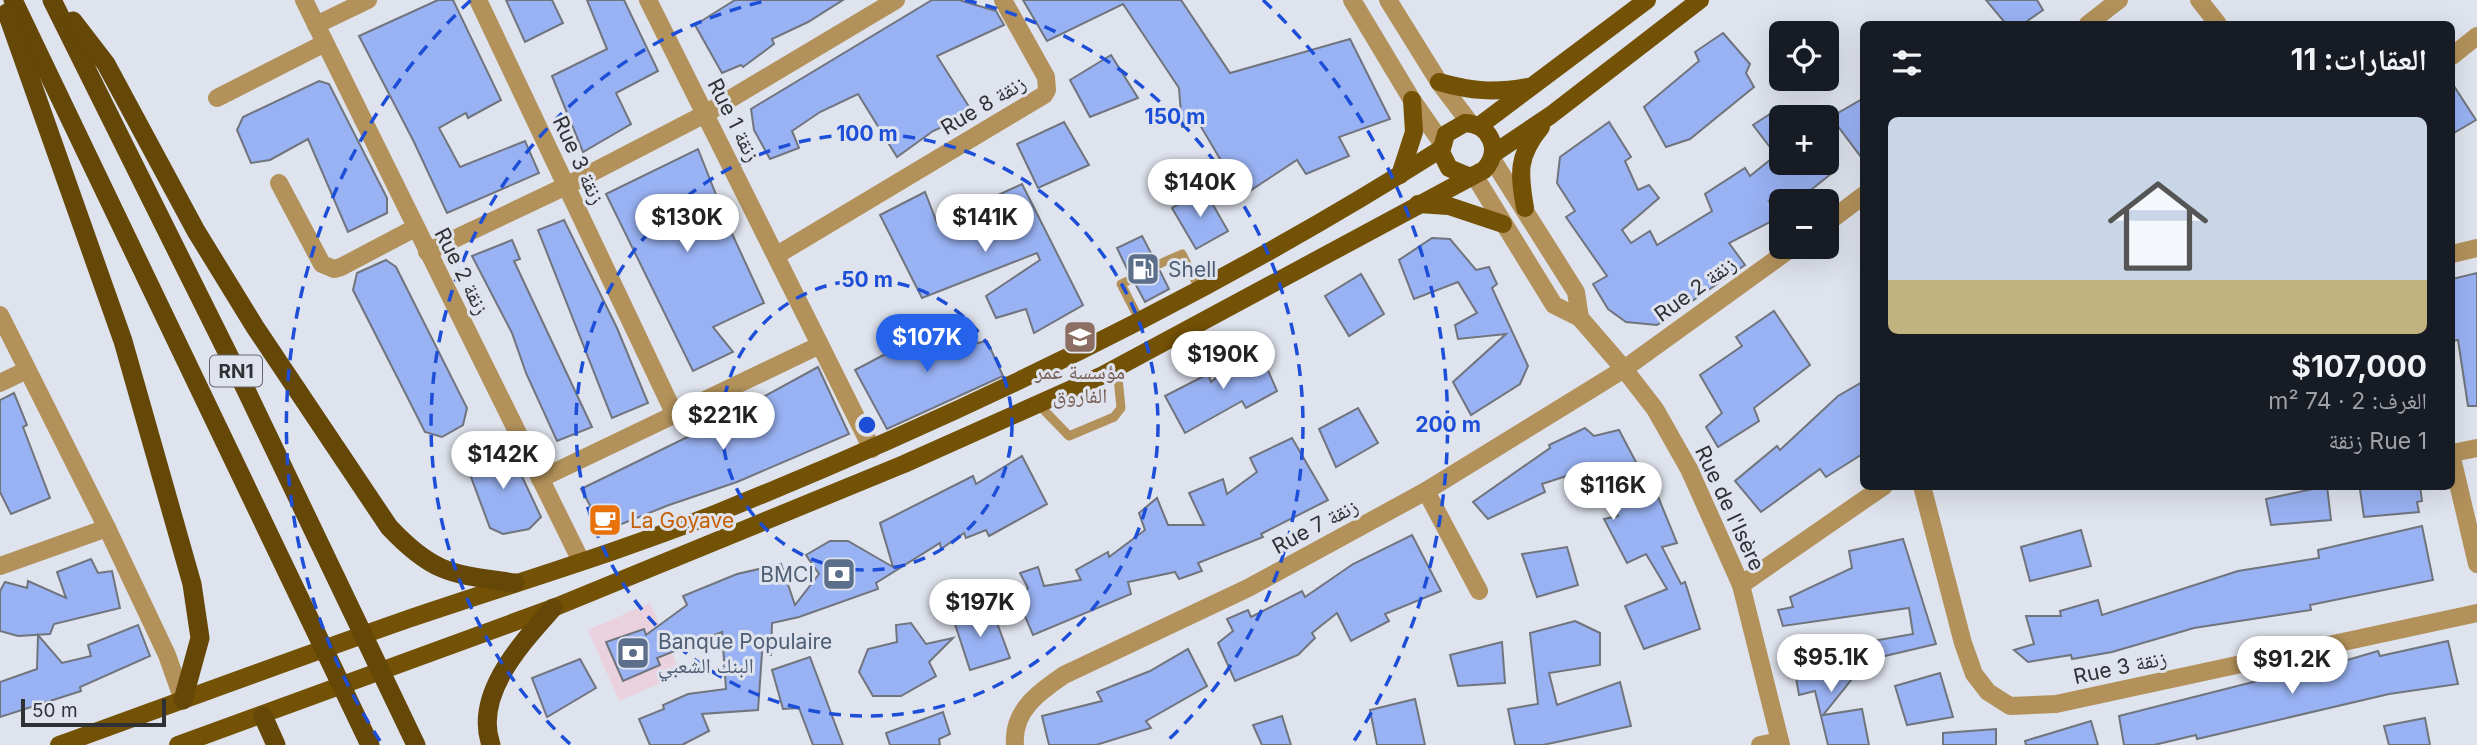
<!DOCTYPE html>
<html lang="ar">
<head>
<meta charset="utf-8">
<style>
	:root { --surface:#171b24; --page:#242831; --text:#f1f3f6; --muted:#9ea1a6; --line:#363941; --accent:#2563eb }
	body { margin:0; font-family:Inter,"Noto Naskh Arabic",sans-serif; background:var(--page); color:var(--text); direction:rtl; height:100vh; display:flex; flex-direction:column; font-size:26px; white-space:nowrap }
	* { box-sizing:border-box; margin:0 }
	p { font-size:23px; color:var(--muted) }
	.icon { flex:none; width:38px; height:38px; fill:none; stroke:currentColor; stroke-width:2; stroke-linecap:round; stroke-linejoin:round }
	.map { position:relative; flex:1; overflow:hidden; direction:ltr }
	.panel { position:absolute; left:1860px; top:21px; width:595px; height:469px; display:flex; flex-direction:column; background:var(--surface); border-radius:10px; box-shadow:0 7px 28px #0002; direction:rtl }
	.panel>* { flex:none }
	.buttons { position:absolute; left:1769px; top:21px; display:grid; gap:14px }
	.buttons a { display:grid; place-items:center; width:70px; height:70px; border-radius:10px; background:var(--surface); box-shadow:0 7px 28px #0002; font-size:35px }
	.scale { position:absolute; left:21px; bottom:18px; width:145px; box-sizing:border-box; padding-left:7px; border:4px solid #2f3135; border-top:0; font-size:19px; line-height:24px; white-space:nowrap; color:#2f3135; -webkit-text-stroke:5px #dfe3ed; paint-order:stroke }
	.price { position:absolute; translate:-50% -60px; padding:0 16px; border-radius:24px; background:#fff; color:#222; font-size:23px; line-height:46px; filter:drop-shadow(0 2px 4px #0008) }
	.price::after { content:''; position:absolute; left:50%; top:42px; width:21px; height:16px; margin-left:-10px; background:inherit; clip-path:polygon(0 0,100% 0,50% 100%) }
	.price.active { background:var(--accent); color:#fff }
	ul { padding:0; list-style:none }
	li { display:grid; align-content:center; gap:14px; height:371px; padding:0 28px }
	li+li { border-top:2px solid var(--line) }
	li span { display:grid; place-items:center; height:217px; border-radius:10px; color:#555 }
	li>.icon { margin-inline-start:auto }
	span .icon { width:126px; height:126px; fill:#fffc; stroke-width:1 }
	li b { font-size:30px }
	h2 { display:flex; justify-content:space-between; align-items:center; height:84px; padding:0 28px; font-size:30px }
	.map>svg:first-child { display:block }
</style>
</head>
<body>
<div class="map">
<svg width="2477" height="745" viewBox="0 0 2477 745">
	<rect width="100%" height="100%" fill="#dfe3ed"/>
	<path fill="#e9d2dd" d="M650,603l31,71 -62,27 -31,-71z"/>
	<g fill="#99b2f3" stroke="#70747d" stroke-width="2">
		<path d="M438,0h15l48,100 -33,18 -2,-5 -27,15 21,39 65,-26 14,32 -92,40 -33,-71 -55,-106z"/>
		<path d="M506,0h46l11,23 -38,19z"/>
		<path d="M587,0h37l34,71 -42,22 15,31 -48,28 -31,-76 55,-27z"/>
		<path d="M735,0h108l-35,22 -36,17 2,5 -31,23 -2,-2 -19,8 -27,-48z"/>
		<path d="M932,0h27l37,11 8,14 -67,31 36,57 -40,18 -36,26 -39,-63 -38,18 -28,19 7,17 -29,11 -16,-29 -3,-21z"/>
		<path d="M1023,0h158l49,73 120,-34 40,80 -51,18 10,19 -43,18 -9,-14 -55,36 -42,-71 -18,2 -3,-39 -56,-84 -76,37z"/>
		<path d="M1986,0h51l6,10 -20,14h-17z"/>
		<path d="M1723,33l27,31 -4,9 8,14 -64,52 -24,8 -22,-40 55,-46 -4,-9z"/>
		<path d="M1111,55l27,43 -48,19 -20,-37z"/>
		<path d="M319,81l10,3 58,114v15l-39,19 -40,-93 -38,21 -19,3 -14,-33 6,-13z"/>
		<path d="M2452,83l24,37 -24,14z"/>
		<path d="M1864,98v63l-33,-44z"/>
		<path d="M1770,114l12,12v37h44l6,10 -35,28h-28l11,16 -51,26 16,22 -88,60 -31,-3 -18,-13 -15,-25 14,-8 -41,-59 9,-6 -18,-28 3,-26 49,-35 22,35 -6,4 13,29 11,-5 10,13 -37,32 9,13 19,-12 7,14 55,-34 -7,-17 40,-26 5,8 26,-21 -23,-30z"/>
		<path d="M1064,122l25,43 -51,23 -21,-44z"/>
		<path d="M698,149l30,76 36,78 -51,24 20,25 -40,19 -87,-177z"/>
		<path d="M1022,184l61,121 -49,28 -8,-24 -30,9 -10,-22 54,-36 -3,-7 -115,45 -42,-83 45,-23 12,31z"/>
		<path d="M1204,189l24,42 -32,18 -24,-41z"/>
		<path d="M564,220l53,108 31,75 -36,15 -74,-188z"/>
		<path d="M1142,236l12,23 -3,9 9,3 9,18 -24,13 -9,-17 2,-9 -9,-3 -12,-25z"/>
		<path d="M1432,238l18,1 26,31 13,-3 8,17 -5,4 36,78 -8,18 -49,31 -18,-33 53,-48 -48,5 -3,-14 22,-12 -19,-31 -44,17 -15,-39z"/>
		<path d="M512,240l8,19 -6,2 78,166 -35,14 -31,-68 -14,-40 -40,-77z"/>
		<path d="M386,260l10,7 71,141 -4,17 -21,12 -17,-5 -72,-142 4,-17z"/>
		<path d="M2477,273v133h-9l-10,-66 -6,1v-62z"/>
		<path d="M1361,274l23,40 -35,22 -24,-40z"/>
		<path d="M1774,311l36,54 -56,43 5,13 -41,26 -12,-20 16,-14 -22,-38 42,-29 -6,-9z"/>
		<path d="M954,317l14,28 19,-4 16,35 -116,53 -32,-59 42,-22 2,5z"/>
		<path d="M1257,345l20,46 -31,17 -4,-7 -57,32 -20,-37 43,-22 3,8z"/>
		<path d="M818,367l31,67 -112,48 -68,23 -65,26 -23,-42 127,-62z"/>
		<path d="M1864,381v72l-38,24 -6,-8 -59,43 -26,-31 42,-35 3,4 58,-54z"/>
		<path d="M14,393l13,32 -4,2 27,71 -39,16 -11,-22v-92z"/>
		<path d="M1358,408l20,35 -42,24 -17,-38z"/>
		<path d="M1585,428l9,8 25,-6 28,53 5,-1 25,61 -15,4 19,37 4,-2 15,47 -56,20 -19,-43 42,-17 -21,-35 -19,9 -23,-44 14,-3 -8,-17 9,-4 -19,-30 -58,19 3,8 -57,27 -15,-17 77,-54 -1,-3z"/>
		<path d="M1292,438l36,62 -67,34 2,3 -65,26 4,8 -23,8 -4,-7 -47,10 3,12 -98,41 -15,-35 10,-12 -8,-15 18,-6 6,19 37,-6 -5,-10 32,-18 1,5 36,-27 -6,-17 18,-15 11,27h36l-15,-32 34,-14 4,15 30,-22 -7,-14z"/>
		<path d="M497,445l13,6 31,66 -12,12 -26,5 -13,-6 -22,-59 7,-16z"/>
		<path d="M1022,456l25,48 -58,32 -3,-6 -20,8 -2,-5 -23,16 -1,-6 -64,40 2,6 -79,28 -27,6 -1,32h-4l-4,-16 -5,71 -56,4 7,17 -27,14h-32l-11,-26 25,-10 -1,-4 25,-11 38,-5 -4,-57 -65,26 3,7 -37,16 -17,-39 38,-13 2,6 41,-30 -4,-9 54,-22 44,-10 14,41 24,-31 -13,-19 24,-14h18l45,26 -13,-44 93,-47 3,8z"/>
		<path d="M2327,486l4,34 -60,5 -5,-26z"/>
		<path d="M2366,486h54l2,15 -5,1 2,10 -55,5 -4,-27z"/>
		<path d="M2422,526l11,54 -123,25 1,5 -117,18 -82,24 -40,7 -1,-4 -43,7 -14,-12 20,-6 -8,-28h35l-1,-5 38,-11 4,15 136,-44 81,-13 -1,-8z"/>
		<path d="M2081,530l10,36 -61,15 -9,-34z"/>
		<path d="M1412,535l29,56 -56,23 4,7 -38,20 -14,-28 -25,20 3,5 -17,17 -63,26 -17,-38 15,-12 -6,-12 21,-9 3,7 51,-26 3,6 48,-33z"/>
		<path d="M1903,539l33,105 -64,15 -5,-17 46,-8 -4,-26 -126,18 -5,-16 15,-3 -3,-10 62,-29 -3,-17z"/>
		<path d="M1567,547l11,38 -41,12 -15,-43z"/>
		<path d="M91,559l7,14 14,-2 8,37 -66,16 -4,10 -32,2 -18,-5v-40l5,-9 22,6 1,-7 38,17 -9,-26z"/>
		<path d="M966,608l8,12 19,-8 17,46 -40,12 -19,-58z"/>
		<path d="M1575,621l25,12v32l-51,8 8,32 63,-23 11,44 -88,19h-28l-7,-36 30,-5 -8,-71z"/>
		<path d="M911,623l15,21 27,-6 -24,24 7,14 -35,20h-28l-14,-24 9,-23 29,-7 -1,-17z"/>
		<path d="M138,625l12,31 -70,31 1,4 -81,26v-35l37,-13 1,-34 24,28 29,-7 -3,-11z"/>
		<path d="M2448,641l10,43 -69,10 -192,45 -1,-4 -42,10h-30l-5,-29 138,-35 71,-12 -1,-3 51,-15 2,5z"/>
		<path d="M1502,642l3,41 -47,3 -8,-31z"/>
		<path d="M1837,647l3,13 14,4 2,10 -33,41 39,-6 7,36h-41l-13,-54 -16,4 -7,-40z"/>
		<path d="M1188,649l19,37 -61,35 5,7 -55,17h-47l-7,-29 60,-15 -5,-9 53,-21z"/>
		<path d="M810,657l33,88h-30l-14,-37 -16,1 -11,-39z"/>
		<path d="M580,659l16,29 -49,29 -15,-39z"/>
		<path d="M1940,673l13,44 -46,8 -12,-39z"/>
		<path d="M1415,699l10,46h-48l-7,-35z"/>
		<path d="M943,712l7,22 -11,5 1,6h-50l-4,-12z"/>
		<path d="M1282,716l9,29h-29l-9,-20z"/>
		<path d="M2425,718l5,27h-41l-5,-19z"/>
		<path d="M2091,721l7,24h-72l-1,-4z"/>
		<path d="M1996,729v16h-53v-12z"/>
	</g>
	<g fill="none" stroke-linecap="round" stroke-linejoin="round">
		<g stroke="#b2915a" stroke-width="9">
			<path d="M1157,265l25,-11 18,36"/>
			<path d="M1132,279l-11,5 19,37"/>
			<path d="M1038,404l31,32 45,-19 7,-9 -4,-40"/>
		</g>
		<g stroke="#b2915a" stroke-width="18">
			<path d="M304,0l277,561"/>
			<path d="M478,0l197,415"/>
			<path d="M648,0l224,449"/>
			<path d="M2199,0l19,24"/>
			<path d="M2088,24l31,-24"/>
			<path d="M316,25l52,-25"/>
			<path d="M2452,56l25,-20"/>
			<path d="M217,98l108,-55"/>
			<path d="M1492,159l84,133 4,26"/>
			<path d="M1474,175l80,130 26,13 44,51 31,40 34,60 52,116 40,160"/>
			<path d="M279,183l43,81 12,5 7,-2 74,-39"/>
			<path d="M1827,223l37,-28"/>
			<path d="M427,252l139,-66 139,-72 191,-114"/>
			<path d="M2452,254l25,-6"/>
			<path d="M777,255l267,-160 3,-5 -1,-13 -43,-77"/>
			<path d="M0,315l107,213 60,127 16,45"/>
			<path d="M0,383l27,-13"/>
			<path d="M2452,453l25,-5"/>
			<path d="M2452,458l25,106"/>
			<path d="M540,479l280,-134"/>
			<path d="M1922,486l41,157 11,31 14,18 22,14 46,-2 421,-91"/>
			<path d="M1426,491l53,100"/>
			<path d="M0,566l107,-38"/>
			<path d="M1741,585l143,-99"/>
			<path d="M1015,745c-3,-34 24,-53 49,-70l184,-87 178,-97 198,-122 169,-122"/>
			<path d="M1760,745l20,-4"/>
		</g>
		<g stroke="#b2915a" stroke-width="18">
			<path d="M1352,0l60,100 30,43"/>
			<path d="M1388,0l51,82 31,41"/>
		</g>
		<g stroke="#735105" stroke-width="18">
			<path d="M1439,82c32,9 55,11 88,5"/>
			<path d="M1479,126l168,-126"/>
			<path d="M1493,154l58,-39 149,-115"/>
			<path d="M1400,175l14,-43 -2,-32"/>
			<path d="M1418,204l31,2 54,18"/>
			<path d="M1525,208c-6,-35 -8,-52 16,-81"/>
			<path d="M59,745c116,-42 232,-85 349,-126 103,-35 208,-66 309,-106 251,-101 495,-219 724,-364"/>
			<path d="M178,745l375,-137 351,-144 199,-89 381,-205c18,-19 7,-46 -19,-47l-19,11 -5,18 8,16 19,8"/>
		</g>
		<g stroke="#654707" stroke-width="19">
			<path d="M13,0l357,745"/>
			<path d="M52,0l194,390 170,355"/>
			<path d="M7,13l116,328 69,243 8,54 -17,62"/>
			<path d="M73,21l33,43 90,167 59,96 134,200c45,48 64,47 126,56"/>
			<path d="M263,716l13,29"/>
			<path d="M491,745c-18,-51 32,-103 62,-137"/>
		</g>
	</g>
	<g fill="none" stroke="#1d4ed8" stroke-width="3.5" stroke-dasharray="12 9">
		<circle cx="867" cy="425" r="145"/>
		<circle cx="867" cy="425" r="291"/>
		<path d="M570 744A436 436 0 0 1 769 0M965 0A436 436 0 0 1 1164 744"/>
		<path d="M380 741A581 581 0 0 1 471 0M1263 0A581 581 0 0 1 1354 741"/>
	</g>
	<defs>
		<symbol id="fuel-square" viewBox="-11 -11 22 22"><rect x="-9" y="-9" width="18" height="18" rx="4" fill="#5c6f8a" stroke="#dfe3ed"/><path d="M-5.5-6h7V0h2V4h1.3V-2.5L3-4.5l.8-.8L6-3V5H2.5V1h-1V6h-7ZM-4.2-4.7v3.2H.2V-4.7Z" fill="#fff"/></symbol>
		<symbol id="school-square" viewBox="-11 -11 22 22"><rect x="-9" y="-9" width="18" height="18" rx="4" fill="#8d6e63" stroke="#dfe3ed"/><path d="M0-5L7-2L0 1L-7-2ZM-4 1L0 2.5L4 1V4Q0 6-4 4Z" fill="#fff"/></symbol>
		<symbol id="cafe-square" viewBox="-11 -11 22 22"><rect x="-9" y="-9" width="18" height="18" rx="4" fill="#e8710a" stroke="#dfe3ed"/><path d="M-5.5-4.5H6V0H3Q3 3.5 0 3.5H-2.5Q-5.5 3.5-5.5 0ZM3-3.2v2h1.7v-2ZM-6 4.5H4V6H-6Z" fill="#fff"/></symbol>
		<symbol id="bank-square" viewBox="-11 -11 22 22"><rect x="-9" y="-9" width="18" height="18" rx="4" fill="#5c6f8a" stroke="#dfe3ed"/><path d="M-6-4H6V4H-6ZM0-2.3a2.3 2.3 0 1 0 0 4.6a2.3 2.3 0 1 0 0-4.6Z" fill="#fff"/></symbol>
	</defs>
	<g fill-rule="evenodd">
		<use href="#fuel-square" x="1124" y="250" width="38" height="38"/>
		<use href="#school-square" x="1061" y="318" width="38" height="38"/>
		<use href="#cafe-square" x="586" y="501" width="38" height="38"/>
		<use href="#bank-square" x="820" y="555" width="38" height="38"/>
		<use href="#bank-square" x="614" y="634" width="38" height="38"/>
	</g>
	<g text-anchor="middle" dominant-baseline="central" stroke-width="6" stroke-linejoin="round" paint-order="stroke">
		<rect fill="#dfe3ed" stroke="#64666c" stroke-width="2" x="210" y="355.5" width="52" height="31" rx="5"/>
		<g font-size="19" font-weight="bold" fill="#2f3135">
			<text x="236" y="371">RN1</text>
		</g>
		<g font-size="21" fill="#2f3135" stroke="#dfe3ed">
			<text transform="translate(983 105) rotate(-31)">Rue 8 زنقة</text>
			<text transform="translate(734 120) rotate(63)">Rue 1 زنقة</text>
			<text transform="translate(579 160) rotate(65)">Rue 3 زنقة</text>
			<text transform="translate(462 271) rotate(63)">Rue 2 زنقة</text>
			<text transform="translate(1695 289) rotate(-36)">Rue 2 زنقة</text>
			<text transform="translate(1730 508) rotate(65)">Rue de l'Isère</text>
			<text transform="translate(1315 526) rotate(-28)">Rue 7 زنقة</text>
			<text transform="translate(2120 667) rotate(-12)">Rue 3 زنقة</text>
		</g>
		<g font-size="21" fill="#4e5e75" stroke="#dfe3ed" text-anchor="start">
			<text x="1168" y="269">Shell</text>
			<text x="814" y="574" text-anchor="end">BMCI</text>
			<text x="658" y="641">Banque Populaire<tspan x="658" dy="24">البنك الشعبي</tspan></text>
		</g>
		<g font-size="21" fill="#785e54" stroke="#dfe3ed">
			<text x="1080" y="371">مؤسسة عمر<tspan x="1080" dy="24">الفاروق</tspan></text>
		</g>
		<g font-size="21" fill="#c56008" stroke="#dfe3ed" text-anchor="start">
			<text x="630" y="520">La Goyave</text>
		</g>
	</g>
	<circle cx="867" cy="425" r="10" fill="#1d4ed8" stroke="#dfe3ed" stroke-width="3.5"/>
	<g font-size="21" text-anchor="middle" font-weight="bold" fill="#1d4ed8" stroke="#dfe3ed" stroke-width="6" stroke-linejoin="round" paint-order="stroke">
		<text x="1175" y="124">150 m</text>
		<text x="867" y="141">100 m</text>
		<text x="867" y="287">50 m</text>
		<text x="1448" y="432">200 m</text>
	</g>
</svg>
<div class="buttons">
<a><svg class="icon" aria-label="locate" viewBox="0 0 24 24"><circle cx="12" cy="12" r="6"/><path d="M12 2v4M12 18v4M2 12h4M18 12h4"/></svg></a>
<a>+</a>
<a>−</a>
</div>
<div class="scale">50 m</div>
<b class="price" style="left:1200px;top:219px">$140K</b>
<b class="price" style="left:687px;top:254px">$130K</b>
<b class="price" style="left:985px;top:254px">$141K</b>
<b class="price active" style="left:927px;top:374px">$107K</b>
<b class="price" style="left:1223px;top:391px">$190K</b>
<b class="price" style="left:723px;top:452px">$221K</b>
<b class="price" style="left:503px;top:491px">$142K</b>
<b class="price" style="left:1613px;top:522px">$116K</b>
<b class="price" style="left:980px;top:639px">$197K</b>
<b class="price" style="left:1831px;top:694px">$95.1K</b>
<b class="price" style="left:2292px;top:696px">$91.2K</b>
<section class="panel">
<h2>العقارات: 11<svg class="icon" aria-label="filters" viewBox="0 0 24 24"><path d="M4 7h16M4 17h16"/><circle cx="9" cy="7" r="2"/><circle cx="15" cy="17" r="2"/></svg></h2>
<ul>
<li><span style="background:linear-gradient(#c9d6e8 75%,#c2b280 0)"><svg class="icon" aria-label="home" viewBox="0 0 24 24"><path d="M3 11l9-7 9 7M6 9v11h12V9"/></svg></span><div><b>$107,000</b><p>الغرف: 2 · 74 m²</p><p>Rue 1 زنقة</p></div></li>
</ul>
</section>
</div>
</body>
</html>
